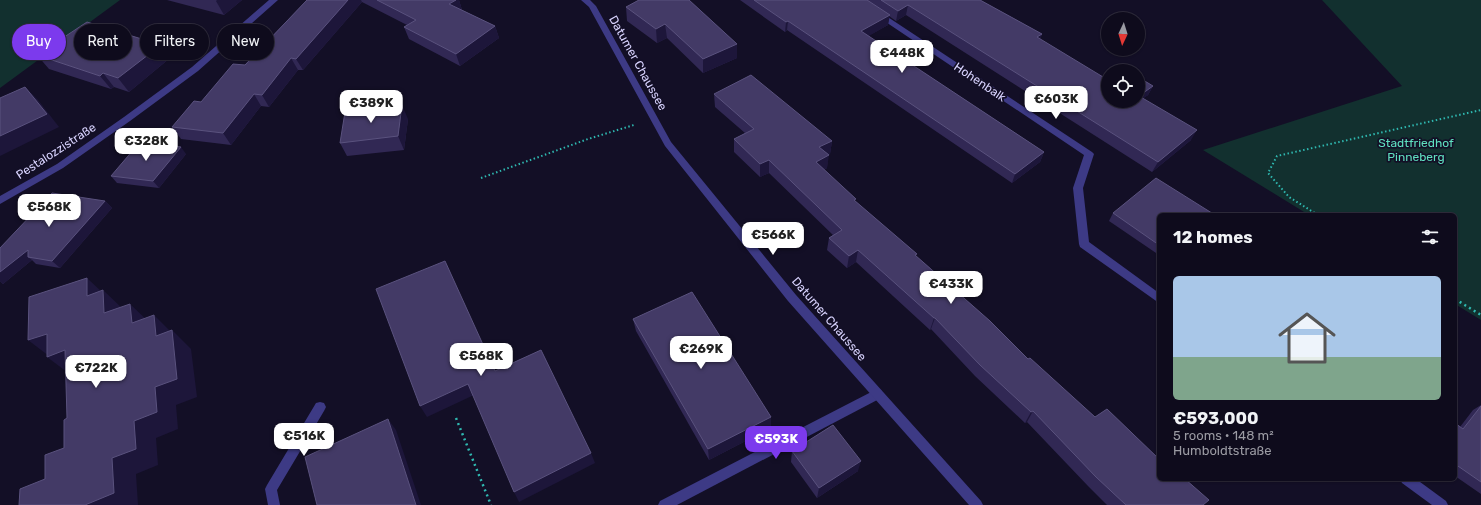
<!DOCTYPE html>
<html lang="en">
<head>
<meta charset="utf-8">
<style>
	:root { --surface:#0e0b1c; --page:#171425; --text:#f1f3f6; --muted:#9b9ba3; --line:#2e2b3b; --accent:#7c3aed }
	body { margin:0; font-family:Rubik,sans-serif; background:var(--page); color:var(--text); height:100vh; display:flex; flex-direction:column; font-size:15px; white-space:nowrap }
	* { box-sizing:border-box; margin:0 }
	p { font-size:13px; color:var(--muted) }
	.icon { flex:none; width:22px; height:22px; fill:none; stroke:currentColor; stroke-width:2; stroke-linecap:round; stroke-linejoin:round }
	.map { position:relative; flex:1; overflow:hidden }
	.drawer { position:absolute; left:1157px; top:213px; width:300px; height:268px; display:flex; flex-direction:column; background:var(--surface); border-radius:6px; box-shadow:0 1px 3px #0004,0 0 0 1px var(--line) }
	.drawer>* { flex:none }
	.banner { position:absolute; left:12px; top:24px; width:380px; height:36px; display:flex; gap:8px }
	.needle { width:26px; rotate:184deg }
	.controls { position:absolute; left:1101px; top:12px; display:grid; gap:8px }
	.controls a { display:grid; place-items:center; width:44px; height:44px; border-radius:50%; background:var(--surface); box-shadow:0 1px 3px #0004,0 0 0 1px var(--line); font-size:20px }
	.price { position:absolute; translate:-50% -34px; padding:0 9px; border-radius:8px; background:#fff; color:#222; font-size:13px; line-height:26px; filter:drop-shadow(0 1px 2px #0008) }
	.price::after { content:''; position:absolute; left:50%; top:24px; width:12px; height:9px; margin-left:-6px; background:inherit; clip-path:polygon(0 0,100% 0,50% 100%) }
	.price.selected { background:var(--accent); color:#fff }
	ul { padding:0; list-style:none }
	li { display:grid; align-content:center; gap:8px; height:212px; padding:0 16px }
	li+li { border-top:1px solid var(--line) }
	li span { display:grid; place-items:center; height:124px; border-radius:6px; color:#555 }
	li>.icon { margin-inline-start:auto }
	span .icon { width:72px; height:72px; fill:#fffc; stroke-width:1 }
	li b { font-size:17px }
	h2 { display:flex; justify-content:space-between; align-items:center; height:48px; padding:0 16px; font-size:17px }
	.chip { padding:0 14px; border-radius:18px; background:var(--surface); box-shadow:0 1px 3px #0004,0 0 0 1px var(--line); font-size:14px; line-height:36px }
	.chip.selected { background:var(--accent); color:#fff }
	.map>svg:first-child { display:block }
</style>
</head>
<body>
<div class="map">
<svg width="1481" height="505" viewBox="0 0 1481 505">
	<rect width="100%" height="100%" fill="#130f26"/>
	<g fill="#12302f">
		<path d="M0,0h120l-120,88z"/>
		<path d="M1322,0h159v320l-26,-16v-89h-146l-106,-65 199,-64z"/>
	</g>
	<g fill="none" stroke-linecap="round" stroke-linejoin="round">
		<g stroke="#2fb8b0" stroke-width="2" stroke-dasharray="1.5 2.5" stroke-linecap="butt">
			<path d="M481,178l107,-39 46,-14"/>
			<path d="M1318,215l-29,-18 -21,-24 9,-17 204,-46"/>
		</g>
		<g stroke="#2fb8b0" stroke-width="2.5" stroke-dasharray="2 3.5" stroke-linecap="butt">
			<path d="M1455,299l26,16"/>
			<path d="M456,418l35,87"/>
		</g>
		<g fill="#3d3a85" fill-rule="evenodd">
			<path d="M269,0h9l-80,71 -68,50 -67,47 -63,36v-8l57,-32 67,-47 68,-50z"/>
			<path d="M853,0h9l230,152 2,2 -11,34 6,54 70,51v10l-79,-56 -1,-3 -6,-56 11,-33z"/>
			<path d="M877,389l4,1 2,4 -2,4 -204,107h-19l2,-4z"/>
			<path d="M320,402l4,1 2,4 -2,4 -47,79 3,15h-12l-3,-16 2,-4 49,-82z"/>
			<path d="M1400,479h16l30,22 2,4h-16l-30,-22z"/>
		</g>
		<path fill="#3d3a85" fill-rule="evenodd" d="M581,0h9l6,6 75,136 125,153 185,206 2,4h-14l-181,-204 -123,-155 -76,-139z"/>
	</g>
	<g fill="#312854">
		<path d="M167,0h75l-18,15z"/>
		<path d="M307,0h152l3,10 33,16 4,12 -39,28 -51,-27 -5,-12 3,-2 -45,-23 -59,68h-5l-29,37 -8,-1 -30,39 -50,-6 -9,-12 73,-62z"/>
		<path d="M639,0l98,58 -34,15 -36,-35 -10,5 -30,-22 -1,-14z"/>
		<path d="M740,0h240l62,34 -2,5 68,62 45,-15 -5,9 -5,3 48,42 -39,32 -246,-157 -10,6 -7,-5 -1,9 -20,11 176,116 -4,10 -28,21 -225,-153 -2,2z"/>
		<path d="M161,45l9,13 -41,34 -15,-5 -3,2 -62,-20 -12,-14z"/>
		<path d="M714,94l118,47 -2,13 -2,1 -1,13 -3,2 31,31 173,158 67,58 108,88h-96l-19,-19 -61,-64 -2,1 -50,-47 -44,-47 -1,1 -74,-68 -9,6 -20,-18 2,-12 4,-3 -64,-62 -9,4 -26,-25v-13l11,-6 -30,-26z"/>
		<path d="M408,119l-4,31 -57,6 -7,-13z"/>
		<path d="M186,154l-27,34 -42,-5 -6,-7z"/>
		<path d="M105,201l7,7 -52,60 -24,-4 -4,-4 -29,24 -3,-3v-33z"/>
		<path d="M1113,213l46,2v40l-50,-34z"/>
		<path d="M633,319l138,109 -62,32 -73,-129z"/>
		<path d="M1481,405v89l-26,-18v-53l5,4 13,-17z"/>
		<path d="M792,451l66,20 -41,27 -26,-36z"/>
	</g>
	<g fill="#1d163a">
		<path d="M217,0h25l-18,15 -8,-14z"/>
		<path d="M348,0h13l1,2 -59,68 -7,-11z"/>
		<path d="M456,0h3l3,10 -13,-6z"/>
		<path d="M908,5l-2,10 -10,6 2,-10z"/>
		<path d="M890,15l-2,10 -28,16 1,-10z"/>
		<path d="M788,21l-1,9 -2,2 1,-10z"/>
		<path d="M665,24l2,14 -10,5 -1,-14z"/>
		<path d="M495,26l4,12 -39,28 -4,-12z"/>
		<path d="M1042,34l-3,10 -2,-7z"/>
		<path d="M737,44v14l-34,15v-14z"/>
		<path d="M161,45l9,13 -41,34 -11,-14z"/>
		<path d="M291,58l7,12 -29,37 -7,-12z"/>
		<path d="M103,73l11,14 -3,2 -11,-13z"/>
		<path d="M1153,86l-5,9 -14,11 5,-10z"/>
		<path d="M25,87l13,13 21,27 -59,29v-20z"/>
		<path d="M254,94l7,12 -30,39 -8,-12z"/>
		<path d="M402,105l6,14 -4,31 -6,-14z"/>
		<path d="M1197,130l-6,10 -39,32 6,-10z"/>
		<path d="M832,141l-2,13 -12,6 1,-13z"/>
		<path d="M181,147l5,7 -27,34 -6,-7z"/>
		<path d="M1044,152l-4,10 -28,21 3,-9z"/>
		<path d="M829,155l-2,13 -13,7 2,-13z"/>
		<path d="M769,160v13l-9,4v-13z"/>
		<path d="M105,201l7,7 -52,60 -8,-7z"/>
		<path d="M28,250v7l4,3 -29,24 -3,-3v-9z"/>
		<path d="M858,250l-2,12 -9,6 2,-12z"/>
		<path d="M87,278l17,16 -1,-4 21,20 -20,3 -17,-17z"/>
		<path d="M130,304l20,19h-18z"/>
		<path d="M154,315l18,18v-3l19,19 6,48 -21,8 2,24 -22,9 2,27 -22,9 2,31h-53l49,-84 21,-34 1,-51z"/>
		<path d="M934,318h1l-4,11 -1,1z"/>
		<path d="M47,334l22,19 2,22 -24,-18 2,-1 -21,-16z"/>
		<path d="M468,384l6,11 -47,22 -7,-11z"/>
		<path d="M1033,411l-6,11 -2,1 6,-11z"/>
		<path d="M771,417v11l-62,32 -1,-11z"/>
		<path d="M388,419l8,11 25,75h-5z"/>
		<path d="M591,453l4,10 -76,39 -5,-10z"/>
		<path d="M861,461l-3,10 -41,27 2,-10z"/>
	</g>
	<g fill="#433a66" stroke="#5a527e">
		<path d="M307,0h41l-52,59 -5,-1 -29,37 -8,-1 -31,39 -51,-6 22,-26 7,1 32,-38 12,1z"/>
		<path d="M377,0h79l-7,4 46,22 -39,28 -52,-27 12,-7z"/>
		<path d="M639,0h50l48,44 -34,15 -38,-35 -9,5 -30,-22z"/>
		<path d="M754,0h113l23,15 -29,16 183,121 -29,22 -227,-153 -2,1z"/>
		<path d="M881,0h99l62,34 -5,3 71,43v21h30v-24l15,9 -14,10 58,34 -39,32 -250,-157 -10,6z"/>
		<path d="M87,22l74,23 -43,33 -15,-5 -3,3 -63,-21z"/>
		<path d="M751,75l81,66 -13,6 10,8 -13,7 40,37 -2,1 63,54 -2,1 75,66 38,38 2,-1 65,59 12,-8 52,50v20h26l24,21 -6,5h-77l-30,-28 -63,-66 -2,1 -51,-47 -45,-47h-1l-76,-68 -9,6 -20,-18 13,-8 -73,-70 -9,4 -26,-25 20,-10 -40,-35z"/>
		<path d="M25,87l22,27 -47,22v-38z"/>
		<path d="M402,105l-4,31 -58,7 5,-31z"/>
		<path d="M140,142l41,5 -28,34 -42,-5z"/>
		<path d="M1156,178l59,37h-56v30l-46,-32z"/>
		<path d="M52,193l53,8 -53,60 -24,-4v-7l-28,22v-24z"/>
		<path d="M445,261l50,110 46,-21 50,103 -77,39 -46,-108 -48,22 -44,-117z"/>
		<path d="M87,278v18l16,-6 1,23 26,-9 2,19 22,-8 2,21 16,-6 5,49 -22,8 2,25 -23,9 2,28 -24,9 2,35 -29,12h-66l1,-16 25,-10v-24l19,-7v-28l3,-2 -2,-68 -18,7v-23l-19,6 1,-43z"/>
		<path d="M692,292l79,125 -63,32 -75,-130z"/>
		<path d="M1481,406v76l-26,-18v-41l8,6z"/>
		<path d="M388,419l28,86h-99l-12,-48z"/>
		<path d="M833,425l28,36 -42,27 -27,-37z"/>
	</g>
	<g text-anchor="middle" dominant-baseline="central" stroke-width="3.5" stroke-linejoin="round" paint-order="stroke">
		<g font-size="12" fill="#d9d4ff" stroke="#130f26">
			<text transform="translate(638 63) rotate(61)">Datumer Chaussee</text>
			<text transform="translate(980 82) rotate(34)">Hohenbalk</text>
			<text transform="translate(56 151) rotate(-33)">Pestalozzistraße</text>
			<text transform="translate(829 319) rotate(49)">Datumer Chaussee</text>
		</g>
		<g font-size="12" fill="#5fe0c0" stroke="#130f26">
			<text x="1416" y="143">Stadtfriedhof<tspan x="1416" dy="14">Pinneberg</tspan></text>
		</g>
	</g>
</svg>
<div class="controls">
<a><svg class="needle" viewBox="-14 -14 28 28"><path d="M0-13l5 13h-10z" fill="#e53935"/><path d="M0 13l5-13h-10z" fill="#9b9ba3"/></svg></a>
<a><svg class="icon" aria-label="locate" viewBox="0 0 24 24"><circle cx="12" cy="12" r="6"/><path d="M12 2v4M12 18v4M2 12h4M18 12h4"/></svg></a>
</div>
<b class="price" style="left:902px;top:74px">€448K</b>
<b class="price" style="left:1056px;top:120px">€603K</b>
<b class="price" style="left:371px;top:124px">€389K</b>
<b class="price" style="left:146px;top:162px">€328K</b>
<b class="price" style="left:49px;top:228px">€568K</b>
<b class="price" style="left:773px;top:256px">€566K</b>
<b class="price" style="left:951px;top:305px">€433K</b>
<b class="price" style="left:701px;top:370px">€269K</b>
<b class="price" style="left:481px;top:377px">€568K</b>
<b class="price" style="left:96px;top:389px">€722K</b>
<b class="price" style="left:304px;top:457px">€516K</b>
<b class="price selected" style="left:776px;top:460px">€593K</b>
<div class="banner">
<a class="chip selected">Buy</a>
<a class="chip">Rent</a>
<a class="chip">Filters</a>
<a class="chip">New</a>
</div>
<section class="drawer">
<h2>12 homes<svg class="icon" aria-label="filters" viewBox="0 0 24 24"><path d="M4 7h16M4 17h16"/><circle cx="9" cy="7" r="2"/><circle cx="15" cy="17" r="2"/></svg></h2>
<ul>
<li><span style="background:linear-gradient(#a9c7e8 65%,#7fa58c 0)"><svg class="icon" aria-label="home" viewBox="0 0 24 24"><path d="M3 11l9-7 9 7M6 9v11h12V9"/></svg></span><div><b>€593,000</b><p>5 rooms · 148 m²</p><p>Humboldtstraße</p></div></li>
</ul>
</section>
</div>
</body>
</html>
